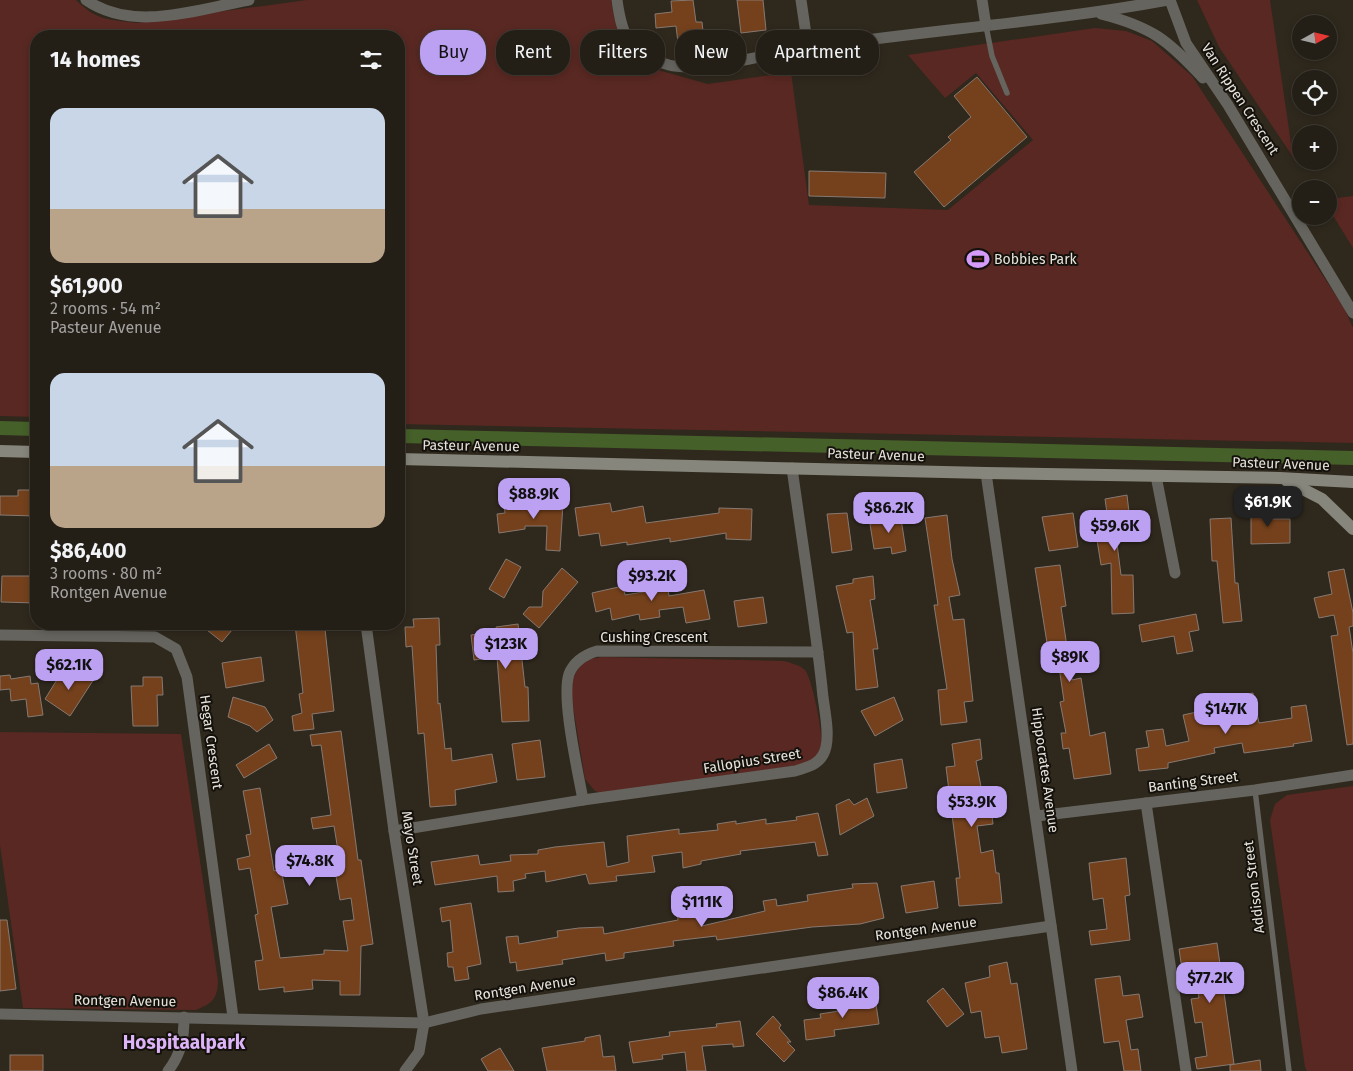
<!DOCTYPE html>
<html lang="en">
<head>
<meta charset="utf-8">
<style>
	:root { --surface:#231e16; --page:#2b271f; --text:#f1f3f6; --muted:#a3a2a1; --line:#403c35; --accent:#bca0f2 }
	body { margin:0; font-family:"Fira Sans",sans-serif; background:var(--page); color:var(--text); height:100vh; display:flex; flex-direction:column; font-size:19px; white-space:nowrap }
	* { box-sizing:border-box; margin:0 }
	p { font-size:16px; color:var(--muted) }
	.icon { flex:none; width:28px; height:28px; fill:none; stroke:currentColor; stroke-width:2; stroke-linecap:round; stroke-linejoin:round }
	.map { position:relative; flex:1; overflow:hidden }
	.side { position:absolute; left:30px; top:30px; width:375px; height:600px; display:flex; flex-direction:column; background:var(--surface); border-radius:20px; box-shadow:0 2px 8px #0003,0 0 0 1px var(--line) }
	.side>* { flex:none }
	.top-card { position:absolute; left:420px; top:30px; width:475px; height:45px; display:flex; gap:10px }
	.needle { width:32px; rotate:82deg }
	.buttons { position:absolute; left:1292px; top:15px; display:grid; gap:10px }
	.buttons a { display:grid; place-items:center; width:45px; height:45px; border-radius:50%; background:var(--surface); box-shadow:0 2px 8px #0003,0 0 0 1px var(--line); font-size:25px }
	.price { position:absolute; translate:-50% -42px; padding:0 11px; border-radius:10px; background:var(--accent); color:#111; font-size:16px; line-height:32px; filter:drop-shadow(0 1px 2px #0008) }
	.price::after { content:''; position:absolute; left:50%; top:30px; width:15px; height:11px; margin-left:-8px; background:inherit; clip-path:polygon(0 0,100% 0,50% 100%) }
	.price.on { background:#222; color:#fff }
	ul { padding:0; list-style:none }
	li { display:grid; align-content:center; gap:10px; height:265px; padding:0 20px }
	li span { display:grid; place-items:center; height:155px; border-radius:15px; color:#555 }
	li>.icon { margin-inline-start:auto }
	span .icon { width:90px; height:90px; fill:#fffc; stroke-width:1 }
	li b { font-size:21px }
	h2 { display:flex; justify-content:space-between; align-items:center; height:60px; padding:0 20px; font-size:21px }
	.pill { padding:0 18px; border-radius:20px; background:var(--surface); box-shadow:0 2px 8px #0003,0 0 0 1px var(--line); font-size:18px; line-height:45px }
	.pill.on { background:var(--accent); color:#111 }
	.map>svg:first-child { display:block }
</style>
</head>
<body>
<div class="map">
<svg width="1353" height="1071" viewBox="0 0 1353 1071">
	<rect width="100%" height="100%" fill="#2f281d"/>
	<g fill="#592822">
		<path d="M0,0h76c21,21 32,19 60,23l171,-23h304l3,17 11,27 22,23 61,17 83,-12 18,133 139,5 85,-70 -57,-67 -31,25 -37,-43 187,-27 31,3 26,10 40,35 152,232 9,20v115l-954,-19v-388h-363v381l-36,-1z"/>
		<path d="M1197,0h73l23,157 -74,-110z"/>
		<path d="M1353,196v52l-24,-39v-10z"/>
		<path d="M602,657l182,4c7,2 16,4 21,9 7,8 19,67 16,76 -3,11 -11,16 -22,19l-194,29 -10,-3 -10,-12 -13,-79 -1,-18 10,-18 9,-5z"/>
		<path d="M0,732l181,2 37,247c-1,19 -6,22 -22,29l-173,-2 -23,-163z"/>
		<path d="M1353,786v285h-46l-2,-4 -35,-247 5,-16 12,-9z"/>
	</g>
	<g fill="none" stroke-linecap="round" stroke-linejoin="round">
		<g stroke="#456029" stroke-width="14">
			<path d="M0,428l36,1"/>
			<path d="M399,436l954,22"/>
		</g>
	</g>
	<g fill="#74411c" stroke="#877971">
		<path d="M693,0l3,22h6l2,18 -26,3 -2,-17 -20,2 -1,-14 17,-2 -1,-11z"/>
		<path d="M737,0h26l3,30 -25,3z"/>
		<path d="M977,77l50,60 -83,70 -30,-35 37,-32 -3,-3 23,-20 -17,-21z"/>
		<path d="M809,171l77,2 -1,25 -76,-2z"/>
		<path d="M18,490h18v26l-36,-1v-19h18z"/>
		<path d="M1127,495l3,26 -9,1 1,13 -6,1 5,39h12l1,38 -22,1 -1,-51 -10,2 -8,-50 14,-2 -2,-14z"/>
		<path d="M531,502l32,2 -3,47 -14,-1 1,-24h-22v3l-26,4 -2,-19 8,-1 -1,-8z"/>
		<path d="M610,503l2,9 31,-6 3,17 73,-10v-5l33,1 -1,31 -25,-1v-6l-56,9v-4l-43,7v-3l-26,4 -2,-13 -20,3 -4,-28z"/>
		<path d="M1251,507h16l1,12h22v24l-39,1z"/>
		<path d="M900,512l6,39 -14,3 -1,-7 -17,2 -4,-25 18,-3 -1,-6z"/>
		<path d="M847,513l5,37 -20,3 -5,-39z"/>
		<path d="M1073,513l5,34 -29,4 -7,-34z"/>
		<path d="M947,515l5,44 8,36 -11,2 4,23 11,-1 9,82 -9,1 3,20 -26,3 -3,-35 9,-1 -13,-84h4l-13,-87z"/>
		<path d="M1231,518l4,65h3l4,38 -19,2 -6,-62h-5l-2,-42z"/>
		<path d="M506,559l15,8 -17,31 -15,-9z"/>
		<path d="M1060,565l6,41 -5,1 11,73 9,-2 9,58 15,-4 6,42 -37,5 -5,-31 -6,1 -2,-16h5l-6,-31 4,-1 -5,-34 -8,1 -16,-100z"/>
		<path d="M562,568l16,14 -39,46 -16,-14 6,-7h13l1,-16z"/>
		<path d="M1344,569l9,44v13l-4,1 4,26v91l-6,1 -16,-109 7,-1 -4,-20 -15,3 -5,-20 18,-4 -4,-22z"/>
		<path d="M665,570l4,26 35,-6 6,29 -24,4 -3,-16 -24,3 1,7 -20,3 -1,-6 -27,6 -2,-12 -14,4 -4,-19 31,-7 2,9 30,-5 -3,-18z"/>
		<path d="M2,576h34v27l-35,-1z"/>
		<path d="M873,576l2,23 -5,1 8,49h-5l5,38 -22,3 -3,-58 -6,1 -11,-47 17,-3v-4z"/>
		<path d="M763,597l4,26 -29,4 -4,-26z"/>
		<path d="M1196,614l3,16 -10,2 4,19 -16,3 -3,-18 -32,6 -3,-17z"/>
		<path d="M439,618l1,27h-4l2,59 2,-1 5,46 6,-1 1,13 40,-7 5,28 -42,8 1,15 -26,2 -6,-74 -6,1 -6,-88 -6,1 -1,-20h9l-1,-8z"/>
		<path d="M213,624h24l-15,18 -15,-12z"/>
		<path d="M295,624h23l1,6 6,-1 9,82 -22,3 2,15 -20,2 -2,-15 10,-3 -3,-19 4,-1z"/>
		<path d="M518,624l7,63h3l1,34 -27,1 -5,-65 -23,3 -3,-25 26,-3 -1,-5z"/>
		<path d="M261,657l3,24 -38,7 -4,-25z"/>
		<path d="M63,670l13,9 5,-8 13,8 -24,37 -25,-17z"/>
		<path d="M10,675l1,4 19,-3 1,8 7,-1 5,32 -15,2 -2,-18 -15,2 -1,-12 -10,1v-14z"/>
		<path d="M143,677h19l1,18h-6l1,31h-25l-2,-40h12z"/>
		<path d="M1253,693l6,30 33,-5 -1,-11 15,-2 6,36 -19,3 1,2 -50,7 -2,-10 -28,5 1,5 -47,10v5l-29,3 -3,-22 13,-2 -3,-16 17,-2 3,17 23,-5 -6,-26 23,-5 3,10 31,-5 -4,-19z"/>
		<path d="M233,697l32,10 8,13 -16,12 -7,-6 -22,-9z"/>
		<path d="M894,697l9,23 -28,16 -14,-25z"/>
		<path d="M341,731l17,129h3l12,84 -12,2 -1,49h-20v-14l-28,-1 1,9 -29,3v-5l-25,3 -4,-29 8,-1 -8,-45 3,-1 -8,-46 -11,2 -2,-11 13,-3 -4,-21 5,-1 -8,-43 17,-3 14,83 7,-2 7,35 -17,3 9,51 44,-4v-4l24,1 -5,-30 11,-1 -3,-22 -11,2 -6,-36 6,-1 -6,-37 -21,3 -2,-11 20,-3 -10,-70 -9,1 -2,-11z"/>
		<path d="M980,739l2,20 -6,2 7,36 7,-1 3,28 -16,2 4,27 12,-3 3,23h3l3,30 -43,3 -3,-28h4l-14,-111 9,-1 -3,-22z"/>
		<path d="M540,740l5,37 -28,3 -5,-36z"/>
		<path d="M269,744l8,14 -33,20 -8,-13z"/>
		<path d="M902,759l5,29 -30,5 -3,-29z"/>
		<path d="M867,798l7,18 -34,19 -4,-30 13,-6 5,6z"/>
		<path d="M818,813l10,42 -10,1 -3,-14 -15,2 -60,7 1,3 -40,7v3l-18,4 -1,-16 -30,4 3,16 -39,4 1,5 -28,3 -3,-10 -40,8 -1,-11 -20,3 1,4 -13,3 1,10 -16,1 -1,-16 -62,9 -4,-23 47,-7 2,10 31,-4 -1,-6 28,-1v-4l17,-3 49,-5 3,25 22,-5 -2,-26 52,-7v5l39,-4 -1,-6 19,-3v3l30,-5v5l31,-4 -1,-3z"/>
		<path d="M1126,858l4,37 -5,1 5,44 -39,5 -2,-14 18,-2 -4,-31 -10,2 -4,-37z"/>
		<path d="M934,881l4,27 -32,5 -5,-27z"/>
		<path d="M877,883l7,35 -24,6 -48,3 -95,13 -1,-4 -43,5 1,5 -50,7v5l-18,3 -1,-8 -43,7 1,4 -46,7 -1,-9 -6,1 -4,-26 12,-1 1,8 39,-7 -1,-6 22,-3 24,-1 1,7 74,-14 -1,-9 22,-5 3,20 63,-15 -2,-10 13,-2 1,7 31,-5 -1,-6 46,-7 -1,-4z"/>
		<path d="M471,903l10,61 -14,3 2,12 -14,2 -2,-14h-5l-1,-14 6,-1 -3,-32 -8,2 -2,-14z"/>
		<path d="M0,920h7l9,69 -16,2z"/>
		<path d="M1217,943l17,121 -37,5 -2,-11 12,-2 -5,-34 -7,1 -4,-24 8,-1 -5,-31 -12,2 -3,-20z"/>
		<path d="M1007,962l4,22 6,-1 10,66 -25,4 -3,-17 -14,2 -4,-27 -10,2 -6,-30 25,-6 -1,-11z"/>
		<path d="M1120,976l3,20 16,-2 4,23 -17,3 5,30 7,-1 3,22h-17l-5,-30 -15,2 -9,-64z"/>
		<path d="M943,988l21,26 -17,13 -20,-26z"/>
		<path d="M875,998l4,26 -45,6 1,6 -29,4 -2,-20 17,-2 -1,-4 19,-3 -1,-7z"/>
		<path d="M773,1016l8,9 -2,3 12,14h-4l8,8 -11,12 -28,-28z"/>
		<path d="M740,1021l4,25 -11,1v-3l-31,2 4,25h-19l-2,-19 -23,3 1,4 -30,4 -4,-21 41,-6 -1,-4 48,-5 -1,-3z"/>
		<path d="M600,1035l3,22 11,-1 2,15h-69l-5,-23 43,-7v-3z"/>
		<path d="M500,1048l14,23h-26l-7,-12z"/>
		<rect x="10" y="1055" width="33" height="16"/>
		<path d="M1260,1060l1,11h-31v-6z"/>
	</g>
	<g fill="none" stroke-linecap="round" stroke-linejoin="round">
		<g stroke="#65645e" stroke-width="5.5">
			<path d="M986,26l6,30 15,37"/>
			<path d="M1255,790l34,281"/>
		</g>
		<g stroke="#65645e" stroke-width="11">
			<path d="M86,0c48,33 111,9 163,0"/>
			<path d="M617,0c5,37 12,54 52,65 32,8 103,-12 139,-17 120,-18 241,-26 360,-48"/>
			<path d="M801,0l7,48"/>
			<path d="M982,0l4,26"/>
			<path d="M1170,0l16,43 42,62 125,208"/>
			<path d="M1101,14c51,13 67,26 102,64"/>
			<path d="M986,473l86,598"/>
			<path d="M1156,476l19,97"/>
			<path d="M366,624l28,207 30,192 -5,29 -14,19"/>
			<path d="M0,635l155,2 21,12 11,28 46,340"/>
			<path d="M583,800c-5,-28 -22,-102 -14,-126 5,-13 15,-19 28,-23l221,1"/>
			<path d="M1146,803l40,268"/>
			<path d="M1037,816l218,-26 98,-15"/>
			<path d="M394,831l189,-31 212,-29c14,-4 27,-7 31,-24 4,-18 -3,-42 -4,-60 -8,-73 -20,-146 -30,-219"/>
			<path d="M0,1014l424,9 57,-14 570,-83"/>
			<path d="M168,1071c13,-17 16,-32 16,-54"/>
		</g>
		<g stroke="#86867c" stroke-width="12">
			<path d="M0,451l36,1"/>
			<path d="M399,459l587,14 294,5 73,4"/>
			<path d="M1287,481l35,18 31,30"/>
		</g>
	</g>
	<defs>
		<symbol id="stadium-bare" viewBox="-9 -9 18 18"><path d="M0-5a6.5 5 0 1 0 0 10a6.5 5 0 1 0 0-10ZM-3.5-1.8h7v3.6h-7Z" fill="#d59bfb" stroke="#14110c" stroke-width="2.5" paint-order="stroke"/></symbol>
	</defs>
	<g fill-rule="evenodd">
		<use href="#stadium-bare" x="962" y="243" width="32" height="32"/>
	</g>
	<g text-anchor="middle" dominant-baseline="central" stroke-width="4" stroke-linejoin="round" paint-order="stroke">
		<g font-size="14" fill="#e7e3db" stroke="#14110c">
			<text transform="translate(1240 99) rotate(57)">Van Rippen Crescent</text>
			<text transform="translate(471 446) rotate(1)">Pasteur Avenue</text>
			<text transform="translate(876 455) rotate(2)">Pasteur Avenue</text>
			<text transform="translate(1281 464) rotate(2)">Pasteur Avenue</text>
			<text x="654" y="637">Cushing Crescent</text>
			<text transform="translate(211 742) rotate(82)">Hegar Crescent</text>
			<text transform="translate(752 761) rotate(-9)">Fallopius Street</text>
			<text transform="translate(1045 770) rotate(82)">Hippocrates Avenue</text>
			<text transform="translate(1193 782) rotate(-7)">Banting Street</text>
			<text transform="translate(412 848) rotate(81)">Mayo Street</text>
			<text transform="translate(1254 887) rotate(-97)">Addison Street</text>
			<text transform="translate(926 929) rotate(-8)">Rontgen Avenue</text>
			<text transform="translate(525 988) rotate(-9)">Rontgen Avenue</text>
			<text transform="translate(125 1001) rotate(1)">Rontgen Avenue</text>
		</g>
		<g font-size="14" fill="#e7e3db" stroke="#14110c" text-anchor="start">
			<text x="994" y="259">Bobbies Park</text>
		</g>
		<g font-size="19" font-weight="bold" fill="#dcb4f7" stroke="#14110c">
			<text x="184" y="1042">Hospitaalpark</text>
		</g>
	</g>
</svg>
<div class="buttons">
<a><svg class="needle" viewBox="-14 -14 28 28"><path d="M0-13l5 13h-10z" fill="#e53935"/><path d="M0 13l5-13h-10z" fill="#a3a2a1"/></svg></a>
<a><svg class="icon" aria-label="locate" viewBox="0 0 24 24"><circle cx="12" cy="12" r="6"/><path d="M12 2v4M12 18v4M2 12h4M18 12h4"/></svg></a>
<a>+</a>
<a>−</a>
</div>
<b class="price" style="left:534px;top:520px">$88.9K</b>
<b class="price on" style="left:1268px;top:528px">$61.9K</b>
<b class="price" style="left:889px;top:534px">$86.2K</b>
<b class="price" style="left:1115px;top:552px">$59.6K</b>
<b class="price" style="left:652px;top:602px">$93.2K</b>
<b class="price" style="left:506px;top:670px">$123K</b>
<b class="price" style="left:1070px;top:683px">$89K</b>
<b class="price" style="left:69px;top:691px">$62.1K</b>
<b class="price" style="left:1226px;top:735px">$147K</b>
<b class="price" style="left:972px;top:828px">$53.9K</b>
<b class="price" style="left:310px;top:887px">$74.8K</b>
<b class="price" style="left:702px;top:928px">$111K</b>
<b class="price" style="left:1210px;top:1004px">$77.2K</b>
<b class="price" style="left:843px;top:1019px">$86.4K</b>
<div class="top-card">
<a class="pill on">Buy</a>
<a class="pill">Rent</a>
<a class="pill">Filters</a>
<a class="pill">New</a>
<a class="pill">Apartment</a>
</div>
<section class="side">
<h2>14 homes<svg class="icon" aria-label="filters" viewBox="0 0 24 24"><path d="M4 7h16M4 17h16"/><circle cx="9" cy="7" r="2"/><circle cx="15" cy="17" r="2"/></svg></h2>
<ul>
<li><span style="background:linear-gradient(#c9d6e8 65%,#b9a48a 0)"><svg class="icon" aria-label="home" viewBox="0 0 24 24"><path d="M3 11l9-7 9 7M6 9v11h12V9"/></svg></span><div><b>$61,900</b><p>2 rooms · 54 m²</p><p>Pasteur Avenue</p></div></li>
<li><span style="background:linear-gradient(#c9d6e8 60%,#b9a48a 0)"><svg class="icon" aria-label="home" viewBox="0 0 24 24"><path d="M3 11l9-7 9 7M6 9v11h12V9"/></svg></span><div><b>$86,400</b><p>3 rooms · 80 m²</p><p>Rontgen Avenue</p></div></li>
</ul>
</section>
</div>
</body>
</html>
